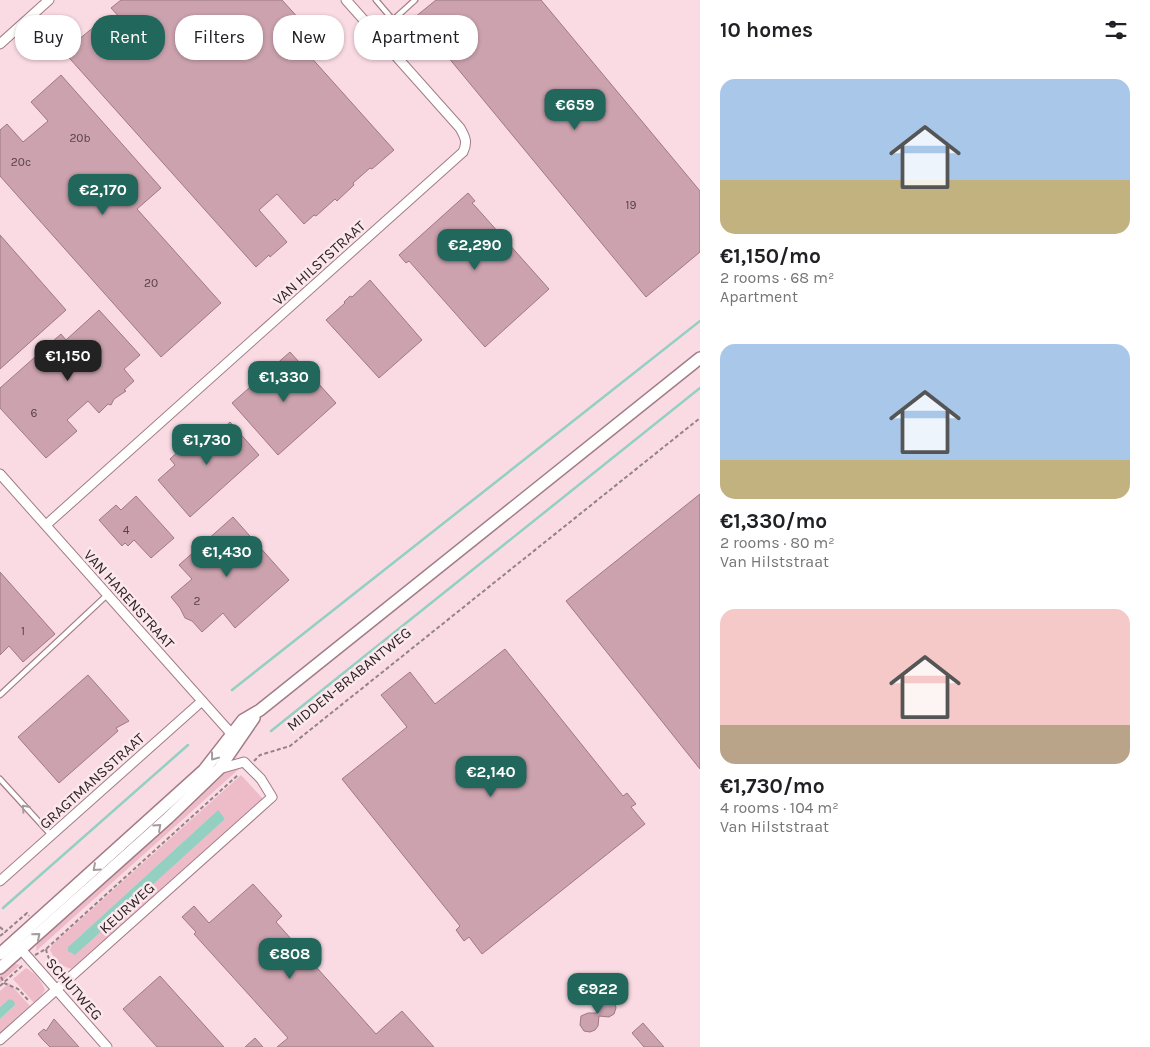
<!DOCTYPE html>
<html lang="en">
<head>
<meta charset="utf-8">
<style>
	:root { --surface:#fff; --page:#f2f2f2; --text:#202124; --muted:#757577; --accent:#21675b }
	body { margin:0; font-family:Karla,sans-serif; background:var(--page); color:var(--text); height:100vh; display:flex; flex-direction:column; font-size:19px; white-space:nowrap }
	* { box-sizing:border-box; margin:0 }
	p { font-size:16px; color:var(--muted) }
	.icon { flex:none; width:28px; height:28px; fill:none; stroke:currentColor; stroke-width:2; stroke-linecap:round; stroke-linejoin:round }
	.map { position:relative; flex:1; overflow:hidden }
	.details { display:flex; flex-direction:column; background:var(--surface); width:450px }
	.details>* { flex:none }
	.top-card { position:absolute; left:15px; top:15px; width:475px; height:45px; display:flex; gap:10px }
	.price { position:absolute; translate:-50% -42px; padding:0 11px; border-radius:10px; background:var(--accent); color:#fff; font-size:16px; line-height:32px; filter:drop-shadow(0 1px 2px #0008) }
	.price::after { content:''; position:absolute; left:50%; top:30px; width:15px; height:11px; margin-left:-8px; background:inherit; clip-path:polygon(0 0,100% 0,50% 100%) }
	.price.on { background:#222; color:#fff }
	ul { padding:0; list-style:none }
	li { display:grid; align-content:center; gap:10px; height:265px; padding:0 20px }
	li span { display:grid; place-items:center; height:155px; border-radius:15px; color:#555 }
	li>.icon { margin-inline-start:auto }
	span .icon { width:90px; height:90px; fill:#fffc; stroke-width:1 }
	li b { font-size:21px }
	h2 { display:flex; justify-content:space-between; align-items:center; height:60px; padding:0 20px; font-size:21px }
	.pill { padding:0 18px; border-radius:20px; background:var(--surface); box-shadow:0 1px 4px #0004; font-size:18px; line-height:45px }
	.pill.on { background:var(--accent); color:#fff }
	main { display:flex; flex:1; min-height:0 }
	.map>svg:first-child { display:block }
</style>
</head>
<body>
<main>
<div class="map">
<svg width="700" height="1047" viewBox="0 0 700 1047">
	<rect width="100%" height="100%" fill="#fae8ec"/>
	<rect fill="#fadbe3" x="0" y="0" width="700" height="1047"/>
	<g fill="#eebcc9" fill-rule="evenodd">
		<path d="M228,768l11,1 -203,182 1,-9z"/>
		<path d="M241,775l22,24 -191,170c-12,-3 -17,-8 -22,-19l2,-5zM217,811l8,8 -157,128z"/>
		<path d="M16,964l4,1 -20,18v-12l8,-6z"/>
		<path d="M26,968c9,5 15,12 19,22l-4,6 -7,7 -21,-24z"/>
		<path d="M9,983l21,23 -30,27v-14l15,-14 -6,-6 -9,8v-16z"/>
	</g>
	<g fill="#93d0c2">
		<path d="M218,810l7,9 -150,136 -7,-4v-4z"/>
		<path d="M9,999l5,2 1,4 -15,14v-12z"/>
	</g>
	<g fill="none" stroke-linecap="round" stroke-linejoin="round">
		<g stroke="#93d0c2" stroke-width="2.5">
			<path d="M232,690l468,-369"/>
			<path d="M271,731l429,-343"/>
			<path d="M3,908l185,-163"/>
		</g>
	</g>
	<g fill="#cba2ad" stroke="#9f7983">
		<path d="M121,0h161l39,43 -13,11 86,96 -22,19 -2,-1 -17,15 1,2 -17,16 -2,-2 -19,17 -2,-1 -10,9 -27,-30 -18,16 28,32 -17,15 -1,-2 -13,12 -193,-216 14,-12 1,1 17,-14 27,30 18,-16 -29,-32z"/>
		<path d="M436,0h105l159,191v61l-54,45 -231,-280z"/>
		<path d="M61,75l100,113 -24,21 84,94 -60,54 -161,-181v-46l7,-6 16,18 25,-21 -17,-19z"/>
		<path d="M468,193l7,8 -3,2 3,3 74,83 -64,58 -76,-86 -3,2 -7,-8z"/>
		<path d="M0,235l66,75 -66,59z"/>
		<path d="M370,280l52,60 -43,38 -53,-58 19,-17 -1,-1 6,-6 2,1z"/>
		<path d="M99,310l41,45 -16,14 10,12 -10,9 2,1 -12,8 -3,6 -3,-1 -9,9 -11,-12 -21,19 10,11 -31,27 -46,-50v-20l61,-54 5,6z"/>
		<path d="M290,352l46,51 -58,52 -46,-52z"/>
		<path d="M230,422l29,33 -69,62 -32,-37 17,-15 -5,-6 11,-10 -1,-2 24,-21 12,9z"/>
		<path d="M700,494v275l-134,-168z"/>
		<path d="M136,496l38,42 -23,20 -17,-18 -6,6 -3,-3 -3,3 -23,-26 17,-15 5,5z"/>
		<path d="M233,517l56,63 -54,48 -12,-15 -21,19 -10,-11 -7,-3 -5,-10 -9,-11 21,-18 -13,-14z"/>
		<path d="M0,572l55,62 -32,28 -14,-16 -9,9z"/>
		<path d="M505,649l118,147 4,-3 9,11 -5,3 14,17 -163,130 -13,-17 -5,4 -8,-11 4,-4 -118,-147 65,-52 -26,-32 29,-23 25,32z"/>
		<path d="M88,675l41,46 -13,7 2,3 -59,52 -41,-46z"/>
		<path d="M253,884l29,32 -6,6 100,112 26,-23 32,36h-157l11,-9 -94,-104 2,-2 -14,-15 12,-11 15,17z"/>
		<path d="M160,976l64,71h-67l-34,-38z"/>
		<path d="M607,998l8,5 1,5 -2,6 -5,3 -10,-1 -1,10 -3,4 -5,2 -6,-1 -4,-6 1,-9 7,-3h8l3,-11z"/>
		<path d="M54,1019l25,28h-29l-7,-7 -5,-6 6,-5 2,2z"/>
		<path d="M643,1023l21,24h-20l-12,-14z"/>
		<path d="M255,1038l8,9h-18z"/>
	</g>
	<g fill="none" stroke-linecap="round" stroke-linejoin="round">
		<defs>
			<g id="service">
				<path d="M376,0l17,20 22,-20"/>
				<path d="M0,695l107,-100"/>
				<path d="M0,779l51,56"/>
			</g>
			<g id="minor">
				<path d="M0,44l49,-44"/>
				<path d="M0,474l236,265"/>
				<path d="M46,525l417,-373c5,-10 2,-15 -3,-24l-114,-128"/>
				<path d="M0,881l202,-180"/>
				<path d="M18,946l89,101"/>
				<path d="M0,1040l272,-243 -11,-18 -17,-17 -25,7"/>
			</g>
			<g id="tertiary">
				<path d="M0,954l204,-184 39,-50 17,-10 440,-352"/>
				<path d="M0,968l168,-150 51,-49 35,-51"/>
			</g>
		</defs>
		<use href="#service" stroke="#a27c86" stroke-width="7"/>
		<use href="#minor" stroke="#a27c86" stroke-width="11"/>
		<use href="#tertiary" stroke="#a27c86" stroke-width="14"/>
		<g stroke="#938387" stroke-width="2" stroke-dasharray="4 2.5" stroke-linecap="butt">
			<path d="M254,761l6,-6 30,-9 410,-328"/>
			<path d="M0,927l5,5 22,-19 2,3"/>
			<path d="M0,936l5,-4"/>
			<path d="M46,949c2,11 7,17 18,21"/>
			<path d="M35,955l11,-6 193,-175"/>
			<path d="M1,977l3,6 14,6 11,12"/>
			<path d="M0,986l24,-22"/>
		</g>
		<use href="#service" stroke="#fff" stroke-width="4.5"/>
		<use href="#minor" stroke="#fff" stroke-width="9"/>
		<use href="#tertiary" stroke="#fff" stroke-width="11"/>
	</g>
	<defs><path id="oneway-chevron" d="M-2-3.5L2.5 0L-2 3.5" fill="none" stroke-width="1.6" stroke-linecap="round" stroke-linejoin="round" transform="scale(1.25)"/></defs>
	<g stroke="#a29c9d">
		<use href="#oneway-chevron" transform="translate(214 757) rotate(127)"/>
		<use href="#oneway-chevron" transform="translate(25 808) rotate(-132)"/>
		<use href="#oneway-chevron" transform="translate(158 827) rotate(-42)"/>
		<use href="#oneway-chevron" transform="translate(96 868) rotate(138)"/>
		<use href="#oneway-chevron" transform="translate(37 936) rotate(-41)"/>
	</g>
	<g text-anchor="middle" dominant-baseline="central" stroke-width="5" stroke-linejoin="round" paint-order="stroke">
		<g font-size="12" fill="#584248">
			<text x="80" y="138">20b</text>
			<text x="21" y="162">20c</text>
			<text x="631" y="205">19</text>
			<text x="151" y="283">20</text>
			<text x="34" y="413">6</text>
			<text x="126" y="530">4</text>
			<text x="197" y="601">2</text>
			<text x="23" y="631">1</text>
		</g>
		<g font-size="15" fill="#312226" stroke="#fae8ec">
			<text transform="translate(319 263) rotate(-42)">VAN HILSTSTRAAT</text>
			<text transform="translate(129 599) rotate(48)">VAN HARENSTRAAT</text>
			<text transform="translate(349 679) rotate(-39)">MIDDEN-BRABANTWEG</text>
			<text transform="translate(92 781) rotate(-42)">GRAGTMANSSTRAAT</text>
			<text transform="translate(127 908) rotate(-42)">KEURWEG</text>
			<text transform="translate(74 989) rotate(49)">SCHUTWEG</text>
		</g>
	</g>
</svg>
<b class="price" style="left:575px;top:131px">€659</b>
<b class="price" style="left:103px;top:216px">€2,170</b>
<b class="price" style="left:475px;top:271px">€2,290</b>
<b class="price on" style="left:68px;top:382px">€1,150</b>
<b class="price" style="left:284px;top:403px">€1,330</b>
<b class="price" style="left:207px;top:466px">€1,730</b>
<b class="price" style="left:227px;top:578px">€1,430</b>
<b class="price" style="left:491px;top:798px">€2,140</b>
<b class="price" style="left:290px;top:980px">€808</b>
<b class="price" style="left:598px;top:1015px">€922</b>
<div class="top-card">
<a class="pill">Buy</a>
<a class="pill on">Rent</a>
<a class="pill">Filters</a>
<a class="pill">New</a>
<a class="pill">Apartment</a>
</div>
</div>
<section class="details">
<h2>10 homes<svg class="icon" aria-label="filters" viewBox="0 0 24 24"><path d="M4 7h16M4 17h16"/><circle cx="9" cy="7" r="2"/><circle cx="15" cy="17" r="2"/></svg></h2>
<ul>
<li><span style="background:linear-gradient(#a9c7e8 65%,#c2b280 0)"><svg class="icon" aria-label="home" viewBox="0 0 24 24"><path d="M3 11l9-7 9 7M6 9v11h12V9"/></svg></span><div><b>€1,150/mo</b><p>2 rooms · 68 m²</p><p>Apartment</p></div></li>
<li><span style="background:linear-gradient(#a9c7e8 75%,#c2b280 0)"><svg class="icon" aria-label="home" viewBox="0 0 24 24"><path d="M3 11l9-7 9 7M6 9v11h12V9"/></svg></span><div><b>€1,330/mo</b><p>2 rooms · 80 m²</p><p>Van Hilststraat</p></div></li>
<li><span style="background:linear-gradient(#f6c9c9 75%,#b9a48a 0)"><svg class="icon" aria-label="home" viewBox="0 0 24 24"><path d="M3 11l9-7 9 7M6 9v11h12V9"/></svg></span><div><b>€1,730/mo</b><p>4 rooms · 104 m²</p><p>Van Hilststraat</p></div></li>
</ul>
</section>
</main>
</body>
</html>
